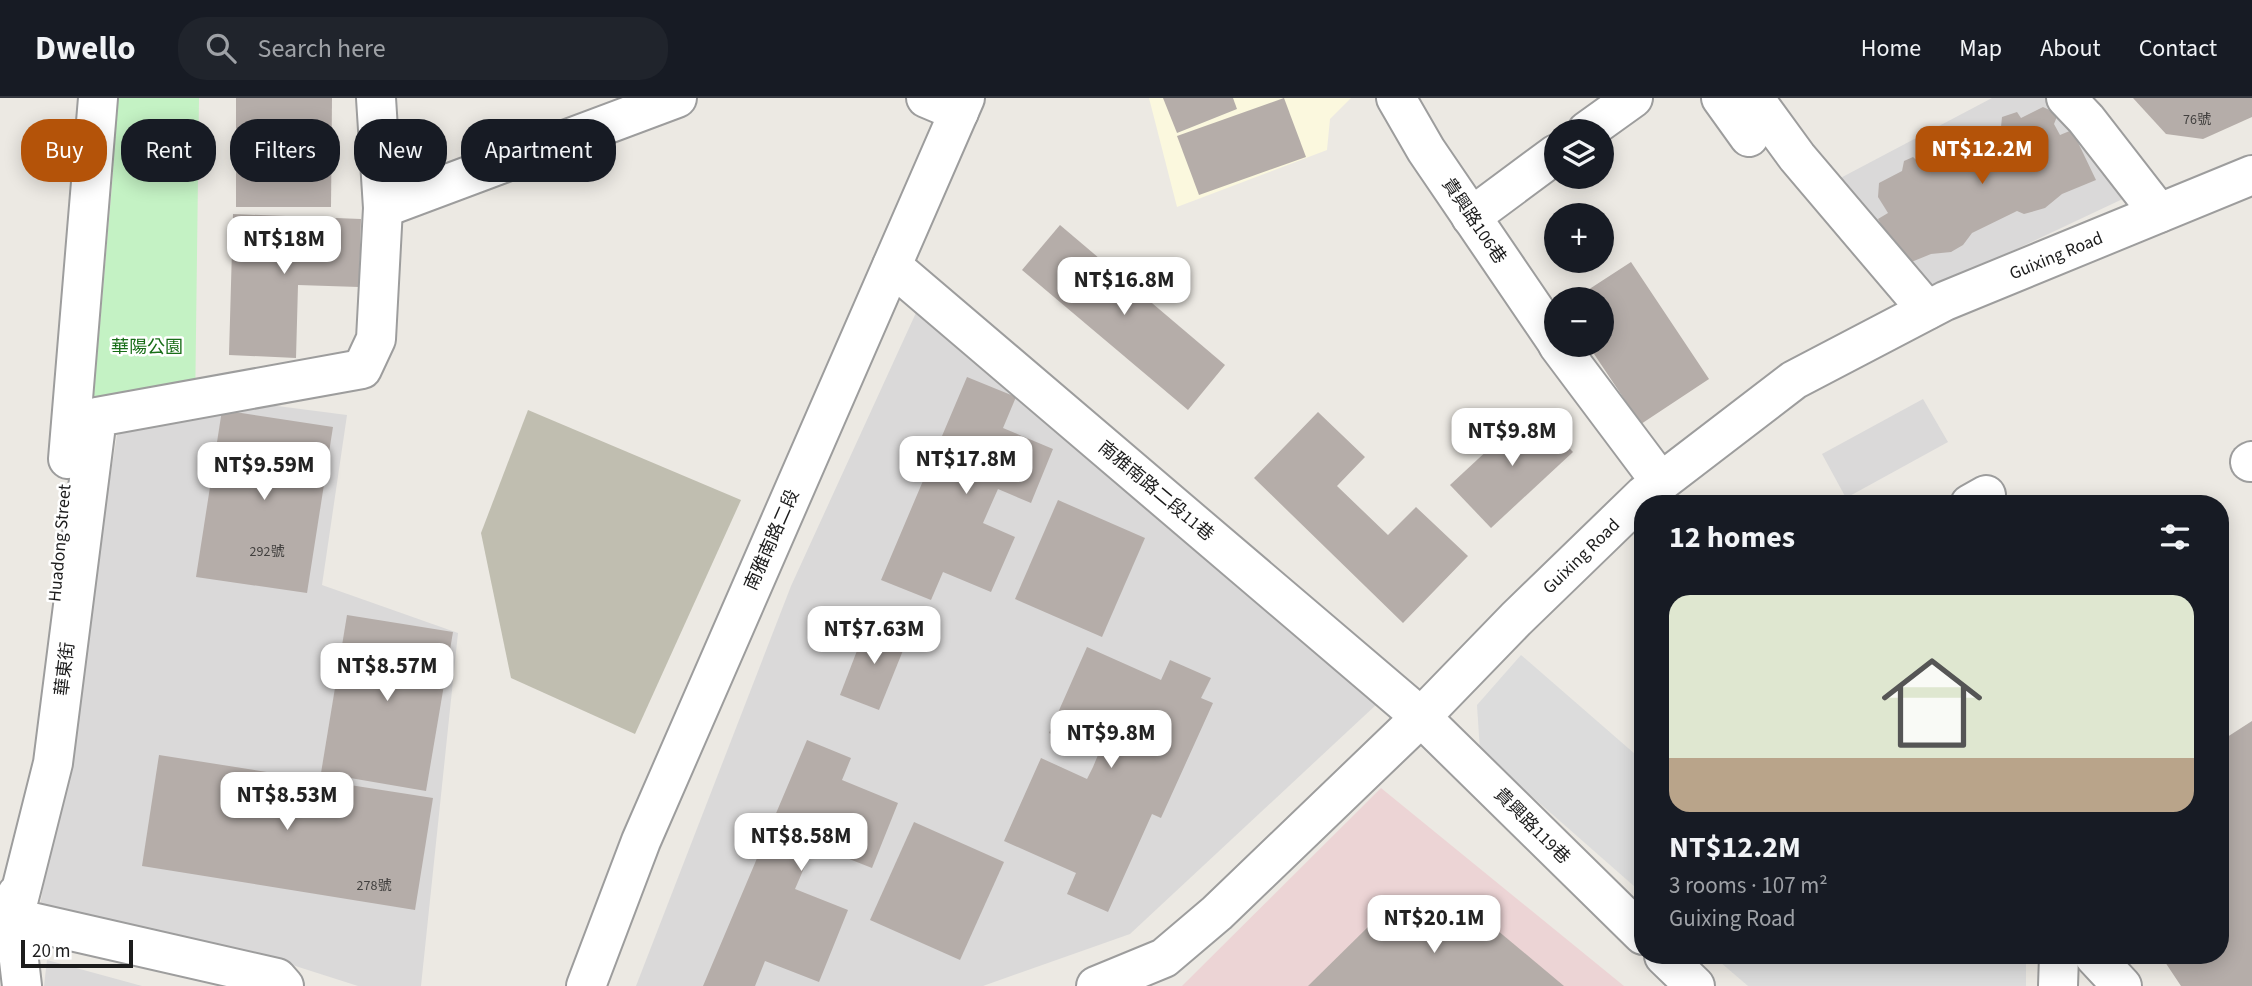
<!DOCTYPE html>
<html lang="en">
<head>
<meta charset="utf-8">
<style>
	:root { --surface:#171b24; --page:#20242c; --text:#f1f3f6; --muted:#9ea1a6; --line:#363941; --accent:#b45309 }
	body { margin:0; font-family:"Source Sans 3","Noto Sans TC",sans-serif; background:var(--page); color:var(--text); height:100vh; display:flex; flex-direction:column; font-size:26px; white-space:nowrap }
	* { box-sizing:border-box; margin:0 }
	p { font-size:23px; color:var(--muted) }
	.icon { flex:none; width:38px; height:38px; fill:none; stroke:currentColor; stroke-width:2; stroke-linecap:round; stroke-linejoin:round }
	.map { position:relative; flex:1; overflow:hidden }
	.details { position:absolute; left:1634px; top:397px; width:595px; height:469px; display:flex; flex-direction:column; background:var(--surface); border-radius:28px; box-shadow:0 4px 18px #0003 }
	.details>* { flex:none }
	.guide { position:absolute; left:21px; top:21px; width:665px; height:63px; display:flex; gap:14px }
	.controls { position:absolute; left:1544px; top:21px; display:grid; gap:14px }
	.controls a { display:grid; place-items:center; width:70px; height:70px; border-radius:50%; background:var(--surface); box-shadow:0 4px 18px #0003; font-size:35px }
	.scale { position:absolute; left:21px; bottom:18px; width:112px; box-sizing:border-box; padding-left:7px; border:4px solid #1c1c1c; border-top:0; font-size:19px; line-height:24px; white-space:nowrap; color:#1c1c1c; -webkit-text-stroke:5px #fff; paint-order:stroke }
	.price { position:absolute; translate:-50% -60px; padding:0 16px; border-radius:14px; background:#fff; color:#222; font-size:23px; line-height:46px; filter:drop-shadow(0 2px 4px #0008) }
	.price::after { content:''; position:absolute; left:50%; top:42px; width:21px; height:16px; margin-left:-10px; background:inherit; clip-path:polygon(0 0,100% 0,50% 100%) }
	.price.selected { background:var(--accent); color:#fff }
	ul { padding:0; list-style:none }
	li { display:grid; align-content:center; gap:14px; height:371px; padding:0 35px }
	li span { display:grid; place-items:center; height:217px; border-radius:21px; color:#555 }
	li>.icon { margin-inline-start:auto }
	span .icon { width:126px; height:126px; fill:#fffc; stroke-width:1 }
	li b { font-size:30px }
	h2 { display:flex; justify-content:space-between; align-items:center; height:84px; padding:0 35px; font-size:30px }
	.chip { padding:0 24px; border-radius:28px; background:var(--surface); box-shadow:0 4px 18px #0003; font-size:24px; line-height:63px }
	.chip.selected { background:var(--accent); color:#fff }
	header { display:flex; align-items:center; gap:42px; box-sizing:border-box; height:98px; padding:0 35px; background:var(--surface); border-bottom:2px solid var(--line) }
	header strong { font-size:33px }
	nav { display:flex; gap:38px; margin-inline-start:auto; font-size:24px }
	.search { width:490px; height:63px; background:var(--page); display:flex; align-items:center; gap:18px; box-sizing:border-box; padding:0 24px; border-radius:28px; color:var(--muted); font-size:26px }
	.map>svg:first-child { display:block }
</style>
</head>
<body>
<header>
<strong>Dwello</strong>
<div class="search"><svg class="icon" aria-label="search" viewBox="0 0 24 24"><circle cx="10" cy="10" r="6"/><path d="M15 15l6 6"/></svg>Search here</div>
<nav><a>Home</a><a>Map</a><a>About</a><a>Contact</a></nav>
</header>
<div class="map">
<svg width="2252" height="888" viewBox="0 0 2252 888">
	<rect width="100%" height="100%" fill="#ece9e3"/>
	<g fill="#dad9d9">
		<path d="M1992,0h66l71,98 -210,99 -88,-112z"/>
		<path d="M920,206l457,400 -247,230 -147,52h-347l155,-400z"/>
		<path d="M1923,301l25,43 -102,56 -24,-44z"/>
		<path d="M231,302l116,15 -25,170 136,48 -37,353h-63l-72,-23 -246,-57 77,-471z"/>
		<path d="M47,862l95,26h-98z"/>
	</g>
	<path fill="#ecd4d5" d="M1381,690l243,198h-442z"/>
	<path fill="#fbf8de" d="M1149,0h202l-21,21 -3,31 -150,57z"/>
	<path fill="#c0beb0" d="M528,312l213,90 -106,234 -124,-56 -30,-145z"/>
	<path fill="#c4f2c4" d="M115,0h84l-4,314 -102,-7 20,-232z"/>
	<g fill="#dcdcdc">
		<path d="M1521,557l122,106v133l-163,-143 -3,-46z"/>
		<path d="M1713,858h313v30h-278z"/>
	</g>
	<g fill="#b5ada9">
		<path d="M236,0h96l-1,109h-95z"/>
		<path d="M1163,0h70l4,11 -60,24z"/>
		<path d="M1284,0l22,59 -107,38 -22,-59z"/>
		<path d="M2133,0h119v19l-49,22 -37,-5z"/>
		<path d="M2043,9l15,7 -4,10 6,11 12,-5 24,50 -34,14 -17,14 -21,6 -7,-3 -45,22 -9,12 -12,7 -20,2 -27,11 -26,-46 10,-6 -10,-16 1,-14 23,-12 2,-10 9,-4 12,11 11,2 11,-10 15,4 14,-7 1,-8 27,-14 -3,-8 1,-10 15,-5 4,6z"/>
		<path d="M233,116l128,5 -2,68 -61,-2 -2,73 -67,-3z"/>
		<path d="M1060,127l165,140 -37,45 -166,-140z"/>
		<path d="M1631,164l78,117 -68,45 -53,-79h13v-46h-27z"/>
		<path d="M967,279l49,20 -13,31 50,21 -22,54 -33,-14 -8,18 -7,16 32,14 -24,55 -48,-20 -12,28 -50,-20z"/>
		<path d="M1532,311l41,43 -82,76 -41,-43z"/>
		<path d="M222,312l111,17 -26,166 -111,-16z"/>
		<path d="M1318,314l47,45 -28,29 51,49 28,-28 52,49 -65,67 -149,-145z"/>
		<path d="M1058,402l87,38 -43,99 -87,-38z"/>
		<path d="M347,517l106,17 -27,159 -105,-18z"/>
		<path d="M868,524l40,16 -29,72 -39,-15z"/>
		<path d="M1087,549l74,33 9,-20 41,18 -10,20 12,5 -52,115 -9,-4 -44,98 -41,-18 9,-21 -72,-32 37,-83 46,21 6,-12 5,-12 -49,-22z"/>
		<path d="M2252,623v265h-71l-20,-30h60v-215z"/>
		<path d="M807,642l44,18 -9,22 56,23 -26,65 -58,-23 -19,44 53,21 -29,72 -54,-21 -10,25h-52z"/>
		<path d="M159,657l274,43 -18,112 -273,-44z"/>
		<path d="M914,724l90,40 -44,98 -90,-40z"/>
		<path d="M1467,807l97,81h-256l62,-61z"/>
	</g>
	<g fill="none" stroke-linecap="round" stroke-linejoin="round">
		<defs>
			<g id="minor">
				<path d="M926,0l33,14"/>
				<path d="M1396,0l30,52 130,191"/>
				<path d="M1721,0l28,39"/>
				<path d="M1754,0l43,59 130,153"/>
				<path d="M2066,0l20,21 73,94"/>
				<path d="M1587,33l46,-33"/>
				<path d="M383,110l294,-110"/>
				<path d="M1471,119l85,-63"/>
				<path d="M892,168l529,451 222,218"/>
				<path d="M1558,247l102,136"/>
				<path d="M68,361l30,-361"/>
				<path d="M2250,364l2,-1"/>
				<path d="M1970,406l16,-9"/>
				<path d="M17,796l-3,24 8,68"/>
				<path d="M1664,858l31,30"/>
				<path d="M2094,858l28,30"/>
				<path d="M284,888l-7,-8 -263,-60 39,-155 44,-346 265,-48 14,-30 7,-131 -7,-110"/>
				<path d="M586,888l55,-145 324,-743"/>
				<path id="s1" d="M1096,888l68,-28 53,-45 204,-196 95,-98 128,-124 150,-115 151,-79 307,-126"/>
				<path d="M2058,888l1,-30"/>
			</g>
		</defs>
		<use href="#minor" stroke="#9d9d9d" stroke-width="42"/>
		<use href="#minor" stroke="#fff" stroke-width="38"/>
	</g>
	<g text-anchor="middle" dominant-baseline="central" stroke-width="5" stroke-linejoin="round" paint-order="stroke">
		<g font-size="14" fill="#42403f">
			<text x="2197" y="22">76號</text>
			<text x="267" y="454">292號</text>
			<text x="374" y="788">278號</text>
		</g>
		<g font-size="18" fill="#1c1c1c" stroke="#fff">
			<text transform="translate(1474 123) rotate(56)">貴興路106巷</text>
			<text stroke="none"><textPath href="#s1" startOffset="1220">Guixing Road</textPath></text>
			<text transform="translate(1156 393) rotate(40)">南雅南路二段11巷</text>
			<text transform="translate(772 442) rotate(-66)">南雅南路二段</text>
			<text transform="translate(60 445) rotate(-85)">Huadong Street</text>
			<text stroke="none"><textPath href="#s1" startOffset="653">Guixing Road</textPath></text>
			<text transform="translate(65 571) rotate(-83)">華東街</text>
			<text transform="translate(1532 728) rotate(45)">貴興路119巷</text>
		</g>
		<g font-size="18" fill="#186d17" stroke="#fff">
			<text x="147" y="249">華陽公園</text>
		</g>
	</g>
</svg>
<div class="controls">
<a><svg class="icon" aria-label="layers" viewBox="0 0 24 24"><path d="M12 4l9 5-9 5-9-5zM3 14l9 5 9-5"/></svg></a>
<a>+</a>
<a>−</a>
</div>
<div class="scale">20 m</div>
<b class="price selected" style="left:1982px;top:88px">NT$12.2M</b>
<b class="price" style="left:284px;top:178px">NT$18M</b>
<b class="price" style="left:1124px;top:219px">NT$16.8M</b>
<b class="price" style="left:1512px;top:370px">NT$9.8M</b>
<b class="price" style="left:966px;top:398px">NT$17.8M</b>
<b class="price" style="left:264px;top:404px">NT$9.59M</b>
<b class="price" style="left:874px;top:568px">NT$7.63M</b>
<b class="price" style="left:387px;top:605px">NT$8.57M</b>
<b class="price" style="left:1111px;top:672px">NT$9.8M</b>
<b class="price" style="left:287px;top:734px">NT$8.53M</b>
<b class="price" style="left:801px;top:775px">NT$8.58M</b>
<b class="price" style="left:1434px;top:857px">NT$20.1M</b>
<div class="guide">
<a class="chip selected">Buy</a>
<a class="chip">Rent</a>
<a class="chip">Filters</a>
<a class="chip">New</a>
<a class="chip">Apartment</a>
</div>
<section class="details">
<h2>12 homes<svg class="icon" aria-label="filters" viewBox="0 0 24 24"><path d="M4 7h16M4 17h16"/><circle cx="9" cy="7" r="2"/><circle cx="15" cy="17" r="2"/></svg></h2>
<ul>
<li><span style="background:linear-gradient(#dfe7d0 75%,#b9a48a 0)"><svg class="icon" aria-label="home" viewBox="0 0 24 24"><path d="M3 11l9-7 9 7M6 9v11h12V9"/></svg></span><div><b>NT$12.2M</b><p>3 rooms · 107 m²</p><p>Guixing Road</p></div></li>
</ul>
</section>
</div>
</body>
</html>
